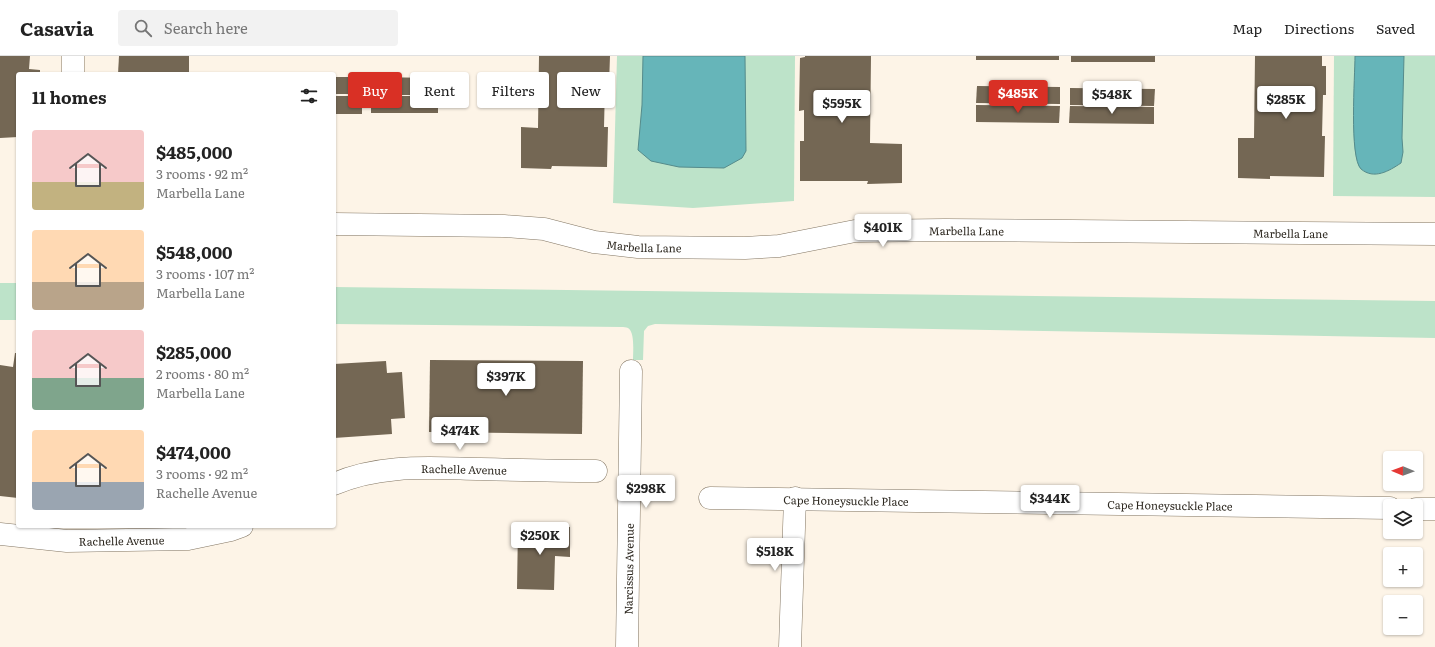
<!DOCTYPE html>
<html lang="en">
<head>
<meta charset="utf-8">
<style>
	:root { --surface:#fff; --page:#f2f2f2; --text:#222; --muted:#767676; --line:#e0e0e0; --accent:#d93025 }
	body { margin:0; font-family:Literata,serif; background:var(--page); color:var(--text); height:100vh; display:flex; flex-direction:column; font-size:15px; white-space:nowrap }
	* { box-sizing:border-box; margin:0 }
	p { font-size:13px; color:var(--muted) }
	.icon { flex:none; width:22px; height:22px; fill:none; stroke:currentColor; stroke-width:2; stroke-linecap:round; stroke-linejoin:round }
	.map { position:relative; flex:1; overflow:hidden }
	.details { position:absolute; left:16px; top:16px; width:320px; height:456px; display:flex; flex-direction:column; background:var(--surface); border-radius:4px; box-shadow:0 1px 3px #0004 }
	.details>* { flex:none }
	.hud { position:absolute; left:348px; top:16px; width:380px; height:36px; display:flex; gap:8px }
	.needle { width:26px; rotate:271deg }
	.fabs { position:absolute; left:1383px; top:395px; display:grid; gap:8px }
	.fabs a { display:grid; place-items:center; width:40px; height:40px; border-radius:4px; background:var(--surface); box-shadow:0 1px 3px #0004; font-size:20px }
	.price { position:absolute; translate:-50% -34px; padding:0 9px; border-radius:4px; background:#fff; color:#222; font-size:13px; line-height:26px; filter:drop-shadow(0 1px 2px #0008) }
	.price::after { content:''; position:absolute; left:50%; top:24px; width:12px; height:9px; margin-left:-6px; background:inherit; clip-path:polygon(0 0,100% 0,50% 100%) }
	.price.selected { background:var(--accent); color:#fff }
	ul { padding:0; list-style:none }
	li { display:flex; align-items:center; gap:12px; height:100px; padding:0 16px }
	li span { display:grid; place-items:center; flex:none; width:112px; height:80px; border-radius:4px; color:#555 }
	li>.icon { margin-inline-start:auto }
	span .icon { width:48px; height:48px; fill:#fffc; stroke-width:1 }
	li b { font-size:17px }
	h2 { display:flex; justify-content:space-between; align-items:center; height:48px; padding:0 16px; font-size:17px }
	.pill { padding:0 14px; border-radius:4px; background:var(--surface); box-shadow:0 1px 3px #0004; font-size:14px; line-height:36px }
	.pill.selected { background:var(--accent); color:#fff }
	header { display:flex; align-items:center; gap:24px; box-sizing:border-box; height:56px; padding:0 20px; background:var(--surface); border-bottom:1px solid var(--line) }
	header strong { font-size:19px }
	nav { display:flex; gap:22px; margin-inline-start:auto; font-size:14px }
	.search { width:280px; height:36px; background:var(--page); display:flex; align-items:center; gap:10px; box-sizing:border-box; padding:0 14px; border-radius:4px; color:var(--muted); font-size:15px }
	.map>svg:first-child { display:block }
</style>
</head>
<body>
<header>
<strong>Casavia</strong>
<div class="search"><svg class="icon" aria-label="search" viewBox="0 0 24 24"><circle cx="10" cy="10" r="6"/><path d="M15 15l6 6"/></svg>Search here</div>
<nav><a>Map</a><a>Directions</a><a>Saved</a></nav>
</header>
<div class="map">
<svg width="1435" height="591" viewBox="0 0 1435 591">
	<rect width="100%" height="100%" fill="#fdf4e7"/>
	<g fill="#bde3c9">
		<path d="M617,0h178l-1,145 -101,7 -80,-5z"/>
		<path d="M1334,0h101v141l-102,-1z"/>
		<rect x="0" y="227" width="18" height="37"/>
		<path d="M334,231l1101,14v37l-780,-14 -7,2 -4,5 -1,29h-10c0,-8 2,-28 -5,-32 -2,-1 -4,-1 -7,-1l-287,-3z"/>
	</g>
	<g fill="#66b5b9" stroke="#558b8b">
		<path d="M643,0h102l1,95 -4,7 -18,10 -45,-1 -28,-6 -13,-11 4,-45z"/>
		<path d="M1355,0h49l-2,82 1,14 -2,11c-12,8 -27,17 -40,6 -12,-12 -6,-93 -6,-113z"/>
	</g>
	<g fill="#746754">
		<path d="M0,0h30l-1,13 11,1v4h-22v63l-18,1z"/>
		<path d="M119,0h70v18h-71z"/>
		<path d="M539,0h71l-1,29 -4,1 -1,41h4l-1,40 -55,-1 -1,3 -30,-1v-41l17,1z"/>
		<path d="M805,0h66l-1,87 32,1v39l-35,1 1,-3h-68v-40h4v-31l-5,1 1,-53 5,-1z"/>
		<rect x="976" y="0" width="83" height="4"/>
		<rect x="1071" y="0" width="84" height="6"/>
		<path d="M1255,0h67v10h4v29h-3l-1,41h3l-1,41 -54,-1v3l-32,-1v-40h16z"/>
		<rect x="334" y="21" width="28" height="17"/>
		<path d="M371,21l67,1 1,17h-68z"/>
		<path d="M977,30l83,1v17l-84,-1z"/>
		<path d="M1070,32l85,1 -1,17 -84,-1z"/>
		<rect x="334" y="40" width="28" height="18"/>
		<rect x="371" y="40" width="67" height="17"/>
		<path d="M976,49l84,1 -1,17 -83,-1z"/>
		<path d="M1070,50l84,1v17l-85,-1z"/>
		<path d="M15,297h3v145l-18,-2v-131l13,2z"/>
		<path d="M430,304l153,1 -1,73 -153,-2z"/>
		<path d="M386,305l1,12 15,-1 3,46 -14,1 1,15 -58,4v-74z"/>
		<path d="M518,471h52v30l-15,-1 -1,34 -37,-1z"/>
	</g>
	<g fill="none" stroke-linecap="round" stroke-linejoin="round">
		<defs>
			<g id="street">
				<path d="M73,18v-18"/>
				<path id="s1" d="M334,168l170,2 40,3 50,13 44,5 107,1 34,-2 76,-15 90,-1 490,4"/>
				<path id="s2" d="M334,428c46,-20 94,-16 143,-15 40,1 79,2 119,2"/>
				<path id="s3" d="M710,442l680,10"/>
				<path d="M1416,453h19"/>
				<path id="s4" d="M0,478l67,7 121,-2 43,-9 11,-4"/>
				<path id="s5" d="M627,591l4,-276"/>
				<path d="M790,591l5,-149"/>
			</g>
		</defs>
		<use href="#street" stroke="#837663" stroke-width="23"/>
		<use href="#street" stroke="#fff" stroke-width="22"/>
	</g>
	<g text-anchor="middle" dominant-baseline="central" stroke-width="4" stroke-linejoin="round" paint-order="stroke">
		<g font-size="11" fill="#2e2921" stroke="#fff">
			<text stroke="none"><textPath href="#s1" startOffset="636">Marbella Lane</textPath></text>
			<text stroke="none"><textPath href="#s1" startOffset="960">Marbella Lane</textPath></text>
			<text stroke="none"><textPath href="#s1" startOffset="312">Marbella Lane</textPath></text>
			<text stroke="none"><textPath href="#s2" startOffset="132">Rachelle Avenue</textPath></text>
			<text stroke="none"><textPath href="#s3" startOffset="136">Cape Honeysuckle Place</textPath></text>
			<text stroke="none"><textPath href="#s3" startOffset="460">Cape Honeysuckle Place</textPath></text>
			<text stroke="none"><textPath href="#s4" startOffset="122">Rachelle Avenue</textPath></text>
			<text stroke="none"><textPath href="#s5" startOffset="78">Narcissus Avenue</textPath></text>
		</g>
	</g>
</svg>
<div class="fabs">
<a><svg class="needle" viewBox="-14 -14 28 28"><path d="M0-13l5 13h-10z" fill="#e53935"/><path d="M0 13l5-13h-10z" fill="#767676"/></svg></a>
<a><svg class="icon" aria-label="layers" viewBox="0 0 24 24"><path d="M12 4l9 5-9 5-9-5zM3 14l9 5 9-5"/></svg></a>
<a>+</a>
<a>−</a>
</div>
<b class="price selected" style="left:1018px;top:58px">$485K</b>
<b class="price" style="left:1112px;top:59px">$548K</b>
<b class="price" style="left:1286px;top:64px">$285K</b>
<b class="price" style="left:842px;top:68px">$595K</b>
<b class="price" style="left:883px;top:192px">$401K</b>
<b class="price" style="left:506px;top:341px">$397K</b>
<b class="price" style="left:460px;top:395px">$474K</b>
<b class="price" style="left:646px;top:453px">$298K</b>
<b class="price" style="left:1050px;top:463px">$344K</b>
<b class="price" style="left:540px;top:500px">$250K</b>
<b class="price" style="left:775px;top:516px">$518K</b>
<div class="hud">
<a class="pill selected">Buy</a>
<a class="pill">Rent</a>
<a class="pill">Filters</a>
<a class="pill">New</a>
</div>
<section class="details">
<h2>11 homes<svg class="icon" aria-label="filters" viewBox="0 0 24 24"><path d="M4 7h16M4 17h16"/><circle cx="9" cy="7" r="2"/><circle cx="15" cy="17" r="2"/></svg></h2>
<ul>
<li><span style="background:linear-gradient(#f6c9c9 65%,#c2b280 0)"><svg class="icon" aria-label="home" viewBox="0 0 24 24"><path d="M3 11l9-7 9 7M6 9v11h12V9"/></svg></span><div><b>$485,000</b><p>3 rooms · 92 m²</p><p>Marbella Lane</p></div></li>
<li><span style="background:linear-gradient(#ffd9b3 65%,#b9a48a 0)"><svg class="icon" aria-label="home" viewBox="0 0 24 24"><path d="M3 11l9-7 9 7M6 9v11h12V9"/></svg></span><div><b>$548,000</b><p>3 rooms · 107 m²</p><p>Marbella Lane</p></div></li>
<li><span style="background:linear-gradient(#f6c9c9 60%,#7fa58c 0)"><svg class="icon" aria-label="home" viewBox="0 0 24 24"><path d="M3 11l9-7 9 7M6 9v11h12V9"/></svg></span><div><b>$285,000</b><p>2 rooms · 80 m²</p><p>Marbella Lane</p></div></li>
<li><span style="background:linear-gradient(#ffd9b3 65%,#9aa5b1 0)"><svg class="icon" aria-label="home" viewBox="0 0 24 24"><path d="M3 11l9-7 9 7M6 9v11h12V9"/></svg></span><div><b>$474,000</b><p>3 rooms · 92 m²</p><p>Rachelle Avenue</p></div></li>
</ul>
</section>
</div>
</body>
</html>
